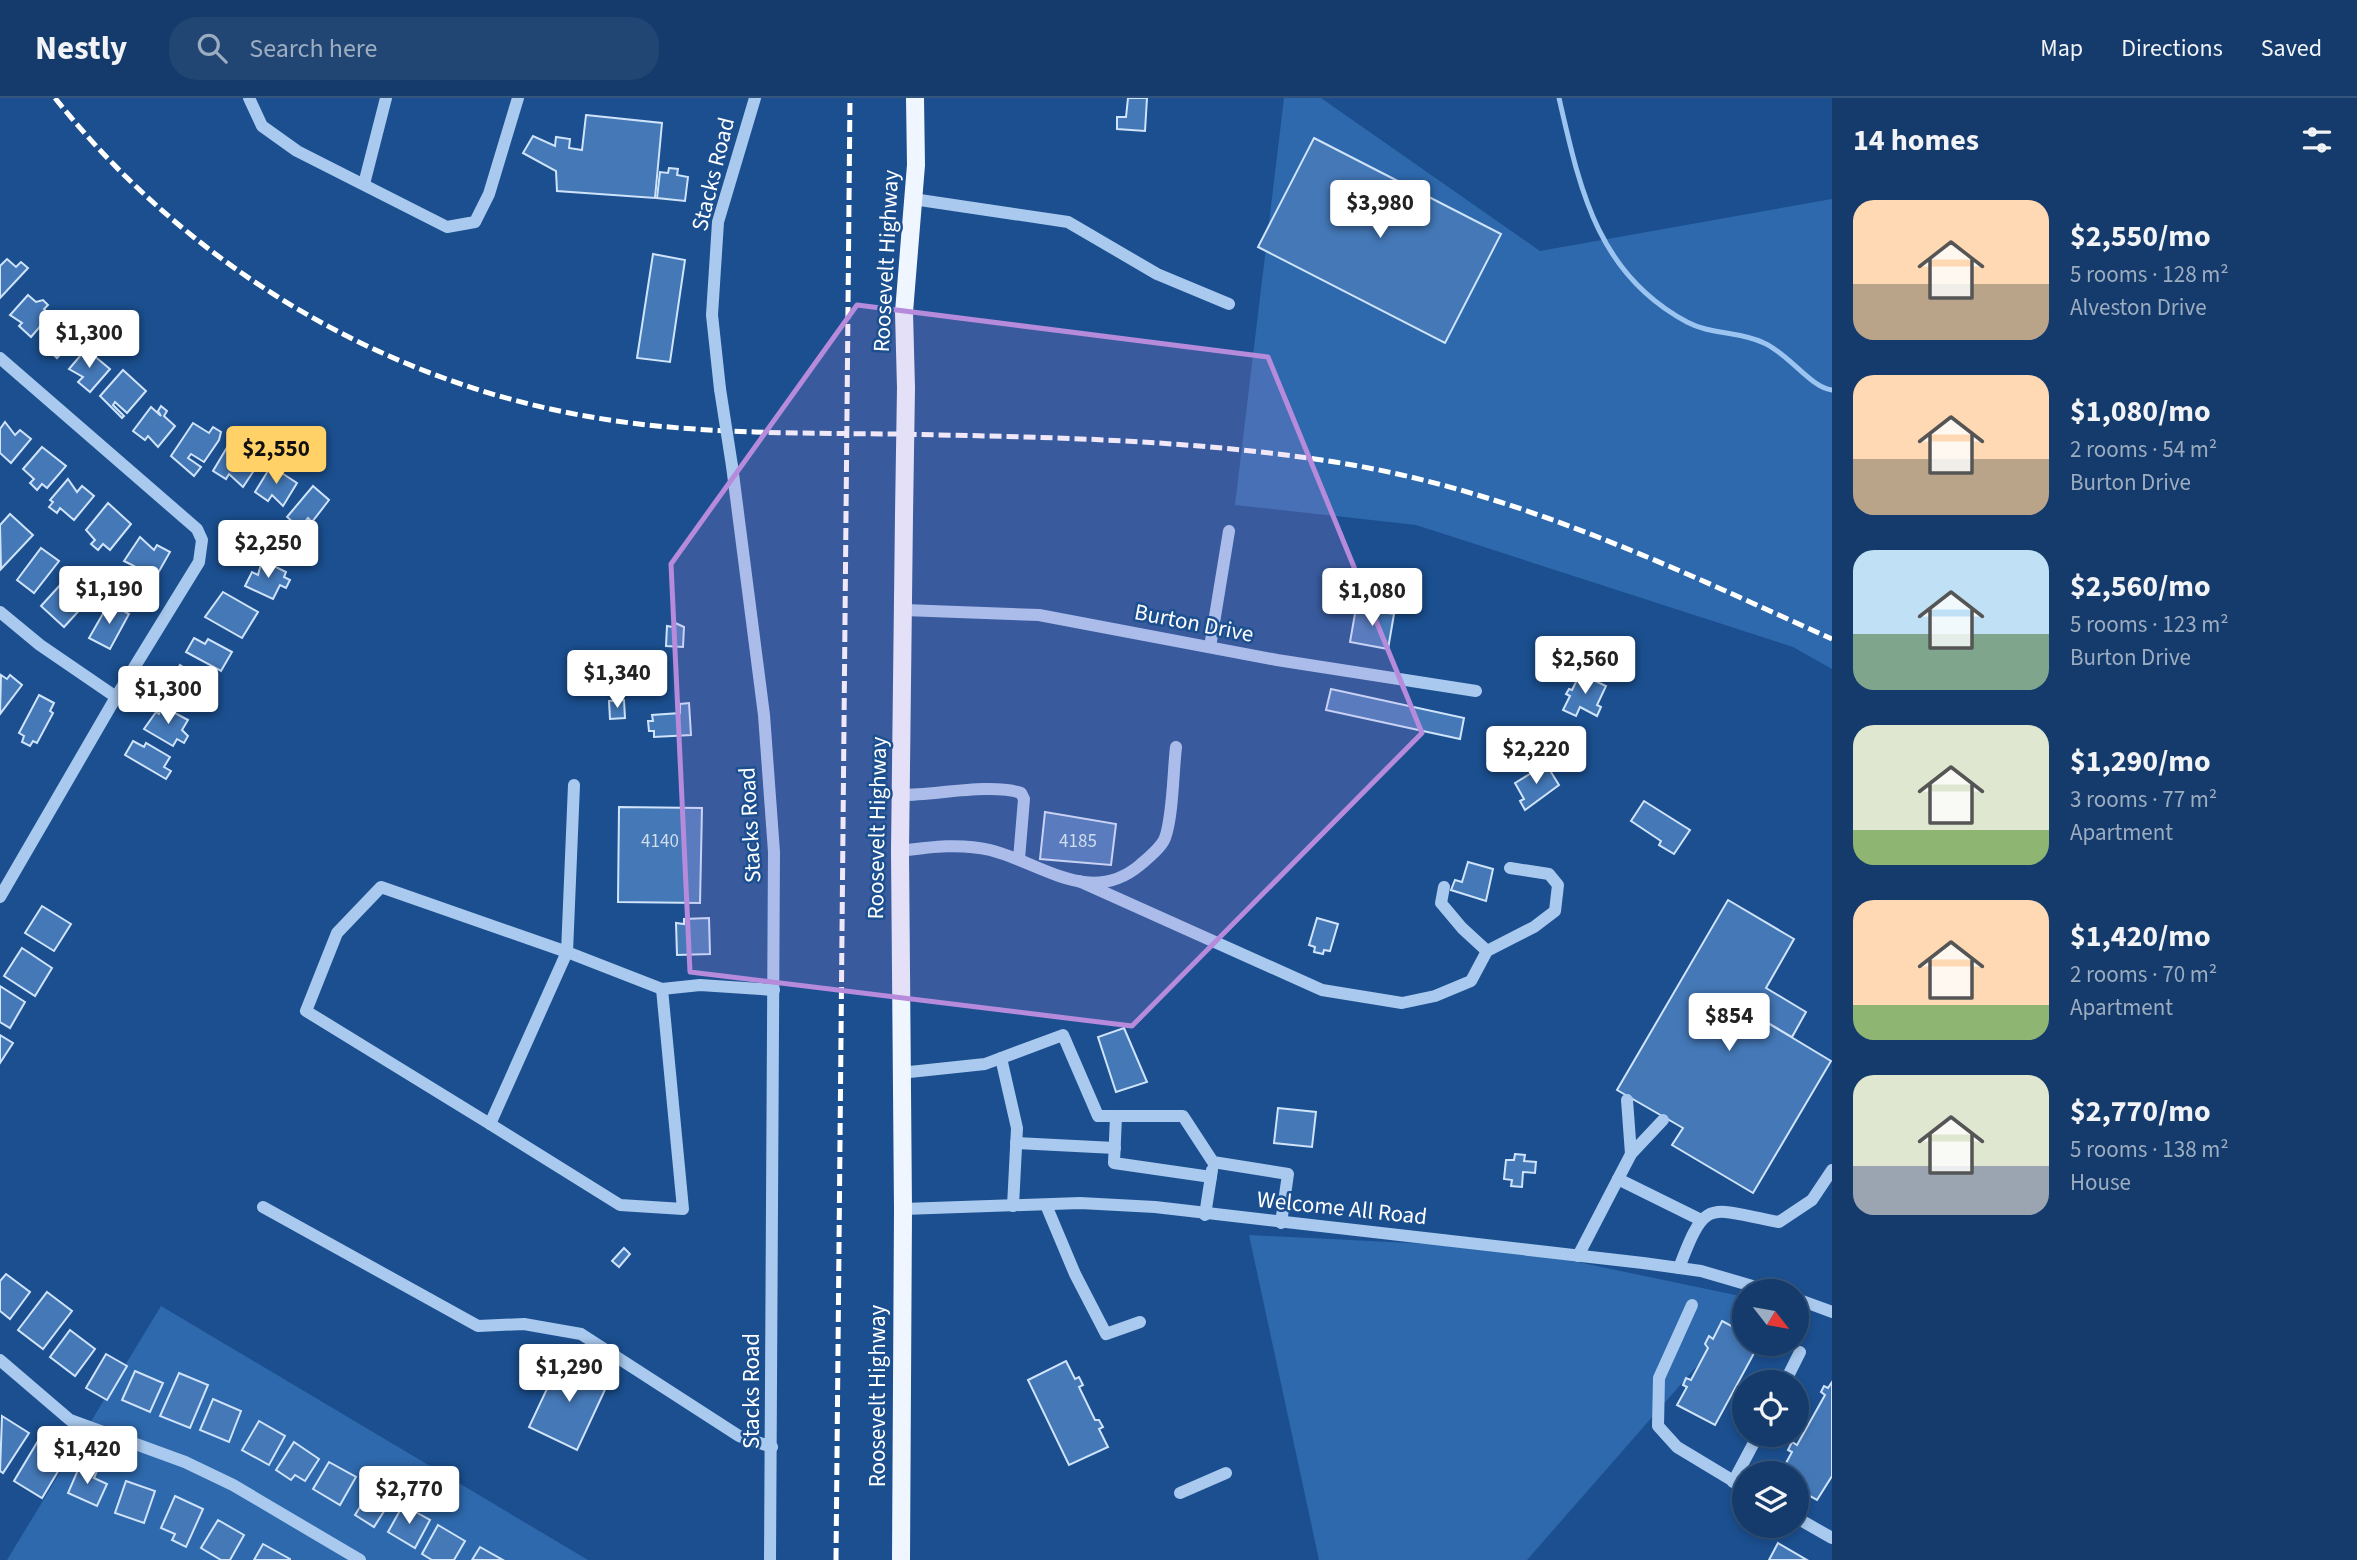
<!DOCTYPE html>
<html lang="en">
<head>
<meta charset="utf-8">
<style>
	:root { --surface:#143b6b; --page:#214673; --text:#f1f3f6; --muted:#9dadc1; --line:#33557e; --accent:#ffd166 }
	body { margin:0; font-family:"Source Sans 3",sans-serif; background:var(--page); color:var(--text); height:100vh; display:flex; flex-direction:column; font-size:26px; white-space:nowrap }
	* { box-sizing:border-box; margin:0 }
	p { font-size:23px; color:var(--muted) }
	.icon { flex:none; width:38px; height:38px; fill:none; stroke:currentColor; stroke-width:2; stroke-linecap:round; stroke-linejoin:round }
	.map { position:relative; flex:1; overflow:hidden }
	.drawer { display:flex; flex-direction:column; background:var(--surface); width:525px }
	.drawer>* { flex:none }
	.needle { width:46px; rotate:121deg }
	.tools { position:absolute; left:1732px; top:1181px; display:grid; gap:14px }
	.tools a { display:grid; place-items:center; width:77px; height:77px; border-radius:50%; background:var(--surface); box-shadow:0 4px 10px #0003,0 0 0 2px var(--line); font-size:35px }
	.price { position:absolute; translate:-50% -60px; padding:0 16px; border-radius:7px; background:#fff; color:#222; font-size:23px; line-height:46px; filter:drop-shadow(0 2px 4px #0008) }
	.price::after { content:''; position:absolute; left:50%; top:42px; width:21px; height:16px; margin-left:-10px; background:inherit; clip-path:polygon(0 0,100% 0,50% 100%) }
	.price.current { background:var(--accent); color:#111 }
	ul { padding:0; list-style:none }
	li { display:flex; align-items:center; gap:21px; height:175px; padding:0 21px }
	li span { display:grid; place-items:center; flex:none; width:196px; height:140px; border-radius:21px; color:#555 }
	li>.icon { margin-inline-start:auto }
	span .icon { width:84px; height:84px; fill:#fffc; stroke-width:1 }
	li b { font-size:30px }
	h2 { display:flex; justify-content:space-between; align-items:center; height:84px; padding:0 21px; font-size:30px }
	header { display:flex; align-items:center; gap:42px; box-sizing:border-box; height:98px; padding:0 35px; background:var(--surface); border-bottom:2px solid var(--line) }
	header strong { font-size:33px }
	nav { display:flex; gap:38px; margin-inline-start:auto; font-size:24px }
	.search { width:490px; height:63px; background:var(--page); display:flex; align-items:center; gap:18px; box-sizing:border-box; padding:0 24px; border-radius:28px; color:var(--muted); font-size:26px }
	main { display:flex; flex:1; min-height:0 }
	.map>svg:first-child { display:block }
</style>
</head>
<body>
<header>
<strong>Nestly</strong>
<div class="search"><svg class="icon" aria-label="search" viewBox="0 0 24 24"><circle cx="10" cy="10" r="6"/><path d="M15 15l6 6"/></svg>Search here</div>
<nav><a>Map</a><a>Directions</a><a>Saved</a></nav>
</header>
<main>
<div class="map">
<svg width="1832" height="1462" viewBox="0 0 1832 1462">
	<rect width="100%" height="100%" fill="#1b4f8f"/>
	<g fill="#2e69ad">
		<path d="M1284,0h37l219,153 292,-52v470l-39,-22 -377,-122 -181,-20z"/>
		<path d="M1249,1137l262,13 229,48 5,2v13l-218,249h-208z"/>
		<path d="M161,1208l427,254h-581z"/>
	</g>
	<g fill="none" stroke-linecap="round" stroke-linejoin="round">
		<path stroke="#9cc4f0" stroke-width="5" d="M1559,0c21,91 38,176 128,224 24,13 52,9 77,21 25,11 47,45 68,47"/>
	</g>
	<g fill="#4478b7" stroke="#cfe3fa" stroke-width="2">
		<path d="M1128,0h19l-2,33 -28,-2v-12h9z"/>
		<path d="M586,17l76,8 -7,75 -98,-7 -1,-20 -33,-18 10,-17 22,10 1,-9 14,2 -1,9 13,2z"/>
		<path d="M1314,40l187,96 -56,109 -187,-96z"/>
		<path d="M669,70l9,1 -1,6 11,2 -3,24 -28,-3 3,-26 8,1z"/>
		<path d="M653,156l32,6 -15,102 -33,-4z"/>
		<path d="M7,161l9,8 5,-5 7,6 -28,30v-32z"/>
		<path d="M28,197l8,7 7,-2 5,5 -4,4 6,6 -19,22 -12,-11 3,-3 -12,-8z"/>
		<path d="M68,216l9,8 5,-5 7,6 -32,35 -12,-11 8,-9 -4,-3z"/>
		<path d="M86,251l24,20 -20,23 -12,-10 5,-5 -14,-8z"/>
		<path d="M123,272l23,21 -19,22 -12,-11 -2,3 11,11 -2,2 -22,-22z"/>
		<path d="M161,308l6,5 -3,5 11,10 -17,21 -10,-11 -3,4 -12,-9 18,-24 10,9 -3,-5z"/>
		<path d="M5,324l10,13 5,-5 11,9 -20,24 -11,-10v-24z"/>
		<path d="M193,325l16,10 4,-6 8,5 -2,8 -15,22 -13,-8 -3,4 13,9 -7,9 -23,-20z"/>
		<path d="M240,343l8,5 -3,5 6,4 -1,3 9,5 -16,24 -14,-13 -3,5 -13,-8 16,-27 7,4z"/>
		<path d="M42,349l24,19 -19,22 -5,-4 -5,6 -7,-7 4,-4 -11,-10z"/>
		<path d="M271,368l26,17 -14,23 -11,-11 -4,6 -13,-9z"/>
		<path d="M68,381l9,13 5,-6 12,10 -20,24 -14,-12 -3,5 -8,-6 4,-5 -3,-2z"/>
		<path d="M313,388l16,14 -17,22 -4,-4 -8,10 -13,-11z"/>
		<path d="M108,405l23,21 -21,26 -7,-6 -5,6 -7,-6 4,-4 -9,-10z"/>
		<path d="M10,416l23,21 -32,34 -1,-44z"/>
		<path d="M140,439l14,13 3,-5 13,7 -16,28 -5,-3 -4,7 -8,-5 3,-5 -8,-5 2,-3 -10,-5z"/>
		<path d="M41,450l18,13 -25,32 -17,-13z"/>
		<path d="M262,462l24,12 -2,5 6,3 -4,8 -6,-3 -7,14 -28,-13 7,-14 6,3z"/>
		<path d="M72,474l23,21 -31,34 -23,-21z"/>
		<path d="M223,494l35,20 -16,26 -37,-21z"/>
		<path d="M109,505l20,11 -19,35 -21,-11z"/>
		<path d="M1356,510l38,6 -6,35 -38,-7z"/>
		<path d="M673,524l11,5 -1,20 -17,-1 1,-20 6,1z"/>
		<path d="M194,540l11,6 3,-5 24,13 -11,19 -35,-19z"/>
		<path d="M180,567l30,18 -15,26 -30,-18z"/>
		<path d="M1580,576l26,12 -9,19 4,2 -4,9 -17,-9 -4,9 -13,-6 7,-14 -4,-2 3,-5 3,1z"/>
		<path d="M1,577l6,4 3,-4 12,10 -22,29z"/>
		<path d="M1331,591l133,29 -4,21 -134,-29z"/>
		<path d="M39,597l15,8 -4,8 3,2 -16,30 -4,-2 -3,5 -8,-4 2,-6 -5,-3z"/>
		<path d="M624,602l1,18 -15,1 -1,-18z"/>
		<path d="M689,605l2,32 -37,2v-6h-5l-1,-10h5l-1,-6 28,-2v-9z"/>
		<path d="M162,608l26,14 -6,10 6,6 -4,7 -7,-4 -4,7 -29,-17 12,-17 3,2z"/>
		<path d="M133,643l11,6 2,-4 24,14 -6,10 7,4 -5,8 -41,-24z"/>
		<path d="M1546,666l13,21 -34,25 -5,-9 4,-2 -9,-16z"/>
		<path d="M1644,703l46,29 -16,24 -15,-9 2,-4 -30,-20z"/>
		<path d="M619,709l83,1 -2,95 -82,-1z"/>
		<path d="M1045,714l71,12 -5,41 -71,-6z"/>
		<path d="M1468,764l25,7 -7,32 -35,-11 4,-10 7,2z"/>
		<path d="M1728,802l66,39 -28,49 40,24 -14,25 -41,-24 80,48 -78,132 -81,-48 11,-17 -66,-38z"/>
		<path d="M42,808l29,18 -17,27 -29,-18z"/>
		<path d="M709,820l1,36 -33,1 -1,-32 8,1v-5z"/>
		<path d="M1317,820l21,6 -8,27 -6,-1 -1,4 -9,-2 1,-5 -6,-2z"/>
		<path d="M22,850l30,20 -17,28 -31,-20z"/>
		<path d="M0,888l25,16 -15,26 -10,-6z"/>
		<path d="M1124,930l23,54 -31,10 -18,-55z"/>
		<path d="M0,937l13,8 -13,20z"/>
		<path d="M1278,1010l38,4 -4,35 -38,-4z"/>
		<path d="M1515,1056l10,1 -1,6 12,1 -1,11 -12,-1 -1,15 -11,-1 1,-6 -8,-1 2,-19h8z"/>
		<path d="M624,1150l6,6 -11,13 -7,-6z"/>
		<path d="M6,1176l24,18 -20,27 -10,-8v-30z"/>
		<path d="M47,1194l25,19 -29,38 -25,-19z"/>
		<path d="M1722,1223l23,12v11h14l-44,81 -38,-20 10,-18 -4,-2 3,-7 5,2 17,-32 -3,-4 4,-8 4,3z"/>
		<path d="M70,1232l25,19 -20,27 -25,-19z"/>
		<path d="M106,1256l21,12 -20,34 -21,-12z"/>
		<path d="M561,1261l48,22 -32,69 -48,-23z"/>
		<path d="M1066,1263l9,18 4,-2 4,8 -4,2 16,33h4l4,7 -4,2 9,18 -39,18 -41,-85z"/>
		<path d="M135,1273l28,12 -13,29 -28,-12z"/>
		<path d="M179,1275l29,12 -18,43 -30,-12z"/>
		<path d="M1832,1284v94l-15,24 -20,-11v-15h-17l12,-22 -4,-2 4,-8 5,3 28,-50 -4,-3 3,-6 4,2z"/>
		<path d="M213,1301l28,12 -12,31 -29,-12z"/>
		<path d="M2,1318l27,17 -26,40 -3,-2z"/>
		<path d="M259,1323l26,15 -16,29 -27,-15z"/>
		<path d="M38,1343l28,17 -24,40 -28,-17z"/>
		<path d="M294,1344l25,17 -14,22 -10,-6 -4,5 -15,-10z"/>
		<path d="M329,1364l27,15 -16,28 -27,-16z"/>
		<path d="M81,1365l16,8 -3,7 13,6 -10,22 -29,-13z"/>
		<path d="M126,1383l29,10 -11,32 -29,-10z"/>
		<path d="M376,1384l19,12 -21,33 -19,-12z"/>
		<path d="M175,1398l28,13 -17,38 -14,-7 3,-6 -14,-6z"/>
		<path d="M403,1407l27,15 -15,28 -27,-16z"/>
		<path d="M218,1422l26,15 -14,25h-9l-20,-12z"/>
		<path d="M438,1427l27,16 -11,19h-22l-10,-6z"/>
		<path d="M1778,1445l29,17h-38z"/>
		<path d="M263,1446l27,15v1h-36z"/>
		<path d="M480,1449l23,13h-31z"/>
	</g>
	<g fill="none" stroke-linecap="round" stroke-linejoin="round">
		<g stroke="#a9c9ee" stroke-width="12">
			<path d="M249,0l13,28 35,25 150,76 28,-5 14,-28 29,-96"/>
			<path d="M364,86l22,-86"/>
			<path d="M913,101l155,23 89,52 72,30"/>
			<path d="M0,260l197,171 5,11 -3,22 -83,135 -116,200"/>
			<path d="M720,291l-8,-74 6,-93 37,-124"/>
			<path d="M732,368l32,249 10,137 -4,708"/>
			<path d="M904,512l135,5 238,45 199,31"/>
			<path d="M0,514l40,33 76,52"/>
			<path d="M1210,549l19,-116"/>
			<path d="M574,687l-7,167 95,37 38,-4 74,5"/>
			<path d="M903,697c33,0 88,-12 118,-2l3,6 -5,60"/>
			<path d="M900,753c31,-4 60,-8 90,-1 52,13 100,57 150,15 8,-7 21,-17 25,-27 8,-22 8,-66 11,-91"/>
			<path d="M1079,783l243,109 80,13 33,-7 36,-15 16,-30 47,-24 21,-16 3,-26 -9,-11 -39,-6"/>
			<path d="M381,789l186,65 -77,172 -184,-113 31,-78z"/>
			<path d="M1444,789l-3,16 21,25 25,23"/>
			<path d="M1001,960l16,70 -4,78"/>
			<path d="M900,975l85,-9 78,-29 35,81h85l30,46 75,12 -7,49"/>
			<path d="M1627,1002l4,54"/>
			<path d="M1116,1018l-2,47 97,14"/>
			<path d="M490,1026l130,81 63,4 -21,-220"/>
			<path d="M1016,1045l99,5"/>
			<path d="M1618,1081l81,40"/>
			<path d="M1046,1107l29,69 31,60 34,-12"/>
			<path d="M263,1109l215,119 46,-2 57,10 158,102 33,11"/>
			<path d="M903,1111l177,-6 75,4 488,56 58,8 72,21"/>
			<path d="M1205,1117l7,-45"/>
			<path d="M1578,1158l53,-102 32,-34"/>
			<path d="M1679,1170c27,-72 29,-59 100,-46l33,-22 20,-30"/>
			<path d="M1797,1201l35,13"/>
			<path d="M1692,1207l-33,73 -1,48 19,21 68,41"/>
			<path d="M0,1262l70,60 115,42 48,23 127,75"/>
			<path d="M1785,1284l15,-30"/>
			<path d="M1733,1384l25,-47"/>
			<path d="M1180,1395l46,-20"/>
			<path d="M1797,1420l35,20"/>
		</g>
		<g stroke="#f0f6ff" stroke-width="18">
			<path d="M906,290l-2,-76 12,-147 -1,-67"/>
			<path d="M901,1462l2,-351 -3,-358 4,-336"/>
		</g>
		<g stroke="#fff" stroke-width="5" stroke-dasharray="12 5" stroke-linecap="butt">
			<path d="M55,0c135,169 328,285 542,320 94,16 201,15 297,16 148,3 295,5 441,28 177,28 335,104 497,177"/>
			<path d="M836,1462l14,-1462"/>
		</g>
		<path stroke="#a9c9ee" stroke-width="12" d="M720,291l12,77"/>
		<path stroke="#f0f6ff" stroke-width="18" d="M904,417l2,-127"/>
	</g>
	<path fill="#b68bdc" fill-opacity="0.2" stroke="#b68bdc" stroke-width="5" stroke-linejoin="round" d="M857,207l411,52 154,376 -290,293 -442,-54 -19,-408z"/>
	<g text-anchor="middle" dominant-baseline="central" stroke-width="5" stroke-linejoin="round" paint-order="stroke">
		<g font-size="19" fill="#d0dded">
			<text x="660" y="743">4140</text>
			<text x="1078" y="743">4185</text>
		</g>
		<g font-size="23" fill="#fff" stroke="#1b4f8f">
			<text transform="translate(713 76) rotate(-76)">Stacks Road</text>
			<text transform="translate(886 163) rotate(-87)">Roosevelt Highway</text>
			<text transform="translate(1194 525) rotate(11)">Burton Drive</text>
			<text transform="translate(750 727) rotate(-93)">Stacks Road</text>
			<text transform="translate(877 730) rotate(-89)">Roosevelt Highway</text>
			<text transform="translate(1342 1110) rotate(6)">Welcome All Road</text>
			<text transform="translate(751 1293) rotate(-90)">Stacks Road</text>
			<text transform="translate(877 1298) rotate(-90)">Roosevelt Highway</text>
		</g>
	</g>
</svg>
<div class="tools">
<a><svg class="needle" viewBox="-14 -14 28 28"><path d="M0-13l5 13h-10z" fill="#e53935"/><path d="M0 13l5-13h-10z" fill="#9dadc1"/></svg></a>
<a><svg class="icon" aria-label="locate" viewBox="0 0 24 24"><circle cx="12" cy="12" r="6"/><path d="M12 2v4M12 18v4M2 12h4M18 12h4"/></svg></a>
<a><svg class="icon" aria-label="layers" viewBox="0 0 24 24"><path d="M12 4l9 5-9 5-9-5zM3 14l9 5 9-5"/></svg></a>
</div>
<b class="price" style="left:1380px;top:142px">$3,980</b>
<b class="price" style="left:89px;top:272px">$1,300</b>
<b class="price current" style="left:276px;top:388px">$2,550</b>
<b class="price" style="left:268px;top:482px">$2,250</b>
<b class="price" style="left:109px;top:528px">$1,190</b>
<b class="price" style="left:1372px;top:530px">$1,080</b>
<b class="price" style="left:1585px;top:598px">$2,560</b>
<b class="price" style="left:617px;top:612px">$1,340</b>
<b class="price" style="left:168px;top:628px">$1,300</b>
<b class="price" style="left:1536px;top:688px">$2,220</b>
<b class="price" style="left:1729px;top:955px">$854</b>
<b class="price" style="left:569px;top:1306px">$1,290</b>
<b class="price" style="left:87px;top:1388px">$1,420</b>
<b class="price" style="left:409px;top:1428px">$2,770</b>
</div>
<section class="drawer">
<h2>14 homes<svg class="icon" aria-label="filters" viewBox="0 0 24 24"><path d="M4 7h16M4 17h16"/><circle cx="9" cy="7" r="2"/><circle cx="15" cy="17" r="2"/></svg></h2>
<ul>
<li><span style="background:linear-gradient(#ffd9b3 60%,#b9a48a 0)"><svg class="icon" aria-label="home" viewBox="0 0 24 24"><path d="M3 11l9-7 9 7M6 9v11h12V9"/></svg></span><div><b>$2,550/mo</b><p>5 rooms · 128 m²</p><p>Alveston Drive</p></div></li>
<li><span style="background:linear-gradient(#ffd9b3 60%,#b9a48a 0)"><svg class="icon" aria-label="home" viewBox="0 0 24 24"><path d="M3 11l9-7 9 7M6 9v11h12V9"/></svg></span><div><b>$1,080/mo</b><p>2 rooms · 54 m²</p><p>Burton Drive</p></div></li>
<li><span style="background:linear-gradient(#bfe0f5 60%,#7fa58c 0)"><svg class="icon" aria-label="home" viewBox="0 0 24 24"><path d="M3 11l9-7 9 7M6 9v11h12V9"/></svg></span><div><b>$2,560/mo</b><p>5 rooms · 123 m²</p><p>Burton Drive</p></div></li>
<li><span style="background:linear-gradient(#dfe7d0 75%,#8fb573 0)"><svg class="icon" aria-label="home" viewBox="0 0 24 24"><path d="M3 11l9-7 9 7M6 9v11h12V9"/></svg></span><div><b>$1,290/mo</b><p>3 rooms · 77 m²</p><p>Apartment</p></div></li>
<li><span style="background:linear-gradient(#ffd9b3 75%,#8fb573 0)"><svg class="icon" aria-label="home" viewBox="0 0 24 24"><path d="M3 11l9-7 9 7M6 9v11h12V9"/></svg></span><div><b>$1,420/mo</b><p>2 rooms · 70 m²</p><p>Apartment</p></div></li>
<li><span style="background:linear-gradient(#dfe7d0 65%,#9aa5b1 0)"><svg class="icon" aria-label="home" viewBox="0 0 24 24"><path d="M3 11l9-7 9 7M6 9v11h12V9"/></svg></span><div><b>$2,770/mo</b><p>5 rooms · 138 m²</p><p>House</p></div></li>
</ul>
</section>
</main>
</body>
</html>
